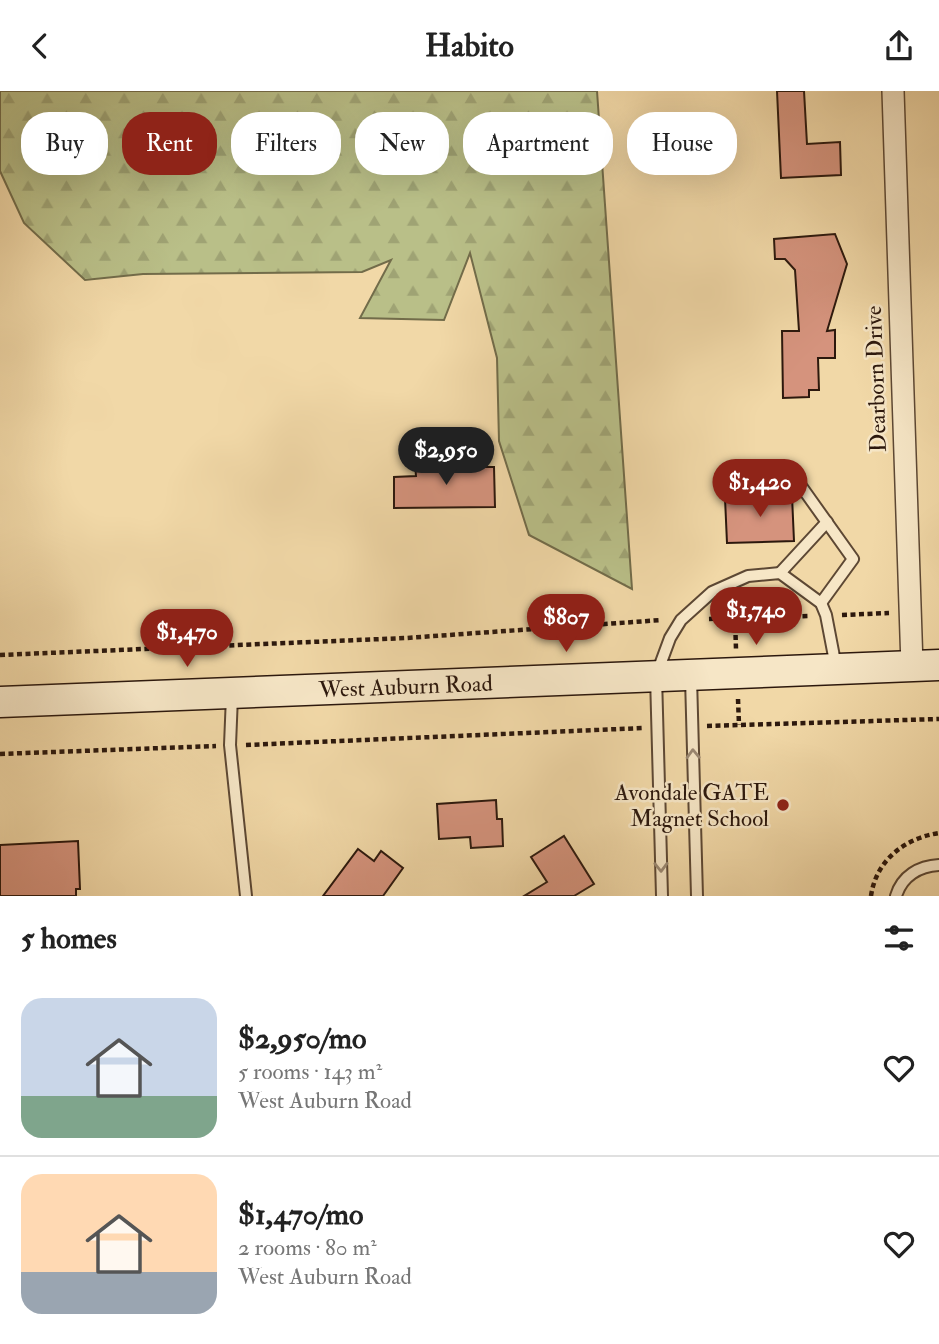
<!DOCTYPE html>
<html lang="en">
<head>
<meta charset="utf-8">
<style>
	:root { --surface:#fff; --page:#f6f6f6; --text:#222; --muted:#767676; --line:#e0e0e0; --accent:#8f2418 }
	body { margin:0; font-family:"IM FELL Double Pica",serif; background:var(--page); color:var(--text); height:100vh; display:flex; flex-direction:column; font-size:26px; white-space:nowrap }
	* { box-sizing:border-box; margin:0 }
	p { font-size:23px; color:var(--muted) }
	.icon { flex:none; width:38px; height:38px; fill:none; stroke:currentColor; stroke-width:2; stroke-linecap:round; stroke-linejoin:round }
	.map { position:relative; height:805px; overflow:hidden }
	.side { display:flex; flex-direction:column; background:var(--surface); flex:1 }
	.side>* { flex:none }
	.guide { position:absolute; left:21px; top:21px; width:898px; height:63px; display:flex; gap:14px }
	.price { position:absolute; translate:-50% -60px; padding:0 16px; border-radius:24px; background:var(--accent); color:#fff; font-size:23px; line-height:46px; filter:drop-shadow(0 2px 4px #0008) }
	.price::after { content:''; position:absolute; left:50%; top:42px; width:21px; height:16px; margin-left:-10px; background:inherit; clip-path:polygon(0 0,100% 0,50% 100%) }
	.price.active { background:#222; color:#fff }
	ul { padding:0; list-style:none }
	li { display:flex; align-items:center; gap:21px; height:175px; padding:0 21px }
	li+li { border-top:2px solid var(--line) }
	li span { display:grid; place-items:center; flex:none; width:196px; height:140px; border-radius:21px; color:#555 }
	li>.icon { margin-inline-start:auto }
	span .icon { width:84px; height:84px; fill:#fffc; stroke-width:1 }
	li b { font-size:30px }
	h2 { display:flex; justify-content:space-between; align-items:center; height:84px; padding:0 21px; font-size:30px }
	.chip { padding:0 24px; border-radius:28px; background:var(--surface); box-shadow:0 7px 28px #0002; font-size:24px; line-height:63px }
	.chip.active { background:var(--accent); color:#fff }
	header { display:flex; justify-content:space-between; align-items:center; height:91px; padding:0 21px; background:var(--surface); font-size:32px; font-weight:800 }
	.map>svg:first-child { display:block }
</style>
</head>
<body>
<header><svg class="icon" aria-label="back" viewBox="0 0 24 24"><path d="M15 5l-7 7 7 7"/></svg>Habito<svg class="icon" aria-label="share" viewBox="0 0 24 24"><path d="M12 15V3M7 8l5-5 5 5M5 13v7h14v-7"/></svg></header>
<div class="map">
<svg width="939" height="805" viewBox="0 0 939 805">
	<defs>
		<pattern id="forest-firs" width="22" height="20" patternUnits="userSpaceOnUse" patternTransform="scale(1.75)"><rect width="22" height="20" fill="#b9bf88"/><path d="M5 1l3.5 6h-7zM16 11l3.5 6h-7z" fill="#9fa374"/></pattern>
	</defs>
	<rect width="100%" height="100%" fill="#f1d8a7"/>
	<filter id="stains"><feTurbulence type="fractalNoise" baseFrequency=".00286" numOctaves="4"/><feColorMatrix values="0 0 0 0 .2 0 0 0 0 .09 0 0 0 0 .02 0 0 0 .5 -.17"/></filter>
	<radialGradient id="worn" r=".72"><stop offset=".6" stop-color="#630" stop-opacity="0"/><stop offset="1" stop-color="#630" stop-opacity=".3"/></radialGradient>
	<path fill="url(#forest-firs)" stroke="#726c4a" stroke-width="2" d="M0,0h597l35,498 -103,-54 -30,-94 -2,-83 -27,-105 -26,67 -84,-2 31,-58 -29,12 -219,2 -58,6 -61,-57 -24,-52z"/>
	<g fill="#d5937d" stroke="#2c180d" stroke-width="2">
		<path d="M777,0h27l3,53 33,-2 1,33 -60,3z"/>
		<path d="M835,143l12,30 -20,67 8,-1v28h-17l1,32h-10v7l-26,1 -1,-67h17l-4,-61 -10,-11h-10l-1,-20z"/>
		<path d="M415,373h50v3h29l1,40 -101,1v-31l22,-1z"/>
		<path d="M792,405l2,45 -67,2 -2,-45z"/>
		<path d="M496,709l1,19h5l1,27 -32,2 -1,-11 -31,2 -2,-35z"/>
		<path d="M564,745l30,48 -20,12h-50l23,-14 -16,-25z"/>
		<path d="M78,750l2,48h-4v7h-76v-51z"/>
		<path d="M358,758l16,12 7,-10 22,17 -20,28h-60z"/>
	</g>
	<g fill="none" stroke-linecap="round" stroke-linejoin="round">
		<defs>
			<g id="service">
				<path d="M744,389l52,-1 57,80 -32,44"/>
				<path d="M780,482l47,-51"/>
				<path d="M691,587l6,218"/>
				<path d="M232,605l-2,49 16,151"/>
				<path d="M662,805l-6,-220 14,-38 11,-18 31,-28 36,-16 32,-3 41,30 5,12 10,52"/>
				<path d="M896,805c6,-20 23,-30 43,-31"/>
			</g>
			<path id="minor" d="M893,0l19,575"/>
			<g id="secondary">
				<path id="s1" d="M0,611l939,-37"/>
			</g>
		</defs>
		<use href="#service" stroke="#5d4834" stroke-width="14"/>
		<use href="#minor" stroke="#5d4834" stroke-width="24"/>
		<use href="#secondary" stroke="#2c180d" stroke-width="33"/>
		<g stroke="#2c180d" stroke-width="4.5" stroke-dasharray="5 3.5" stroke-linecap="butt">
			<path d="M842,524l47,-2"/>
			<path d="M735,527l1,31"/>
			<path d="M709,528l100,-3"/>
			<path d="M0,564l406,-17 256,-18"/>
			<path d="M738,608l1,26"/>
			<path d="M707,635l232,-7"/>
			<path d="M246,654l397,-17"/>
			<path d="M0,663l216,-8"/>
			<path d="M871,805c5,-36 34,-58 68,-63"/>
		</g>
		<use href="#service" stroke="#f6e6c6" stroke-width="10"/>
		<use href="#minor" stroke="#f6e6c6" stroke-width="21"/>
		<use href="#secondary" stroke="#f6e6c6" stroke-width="30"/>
	</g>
	<defs><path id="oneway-chevron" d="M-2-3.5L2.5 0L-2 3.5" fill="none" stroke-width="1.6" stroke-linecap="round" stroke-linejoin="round" transform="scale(1.75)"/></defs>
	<g stroke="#9b8973">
		<use href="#oneway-chevron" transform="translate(693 663) rotate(-92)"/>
		<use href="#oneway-chevron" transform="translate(661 776) rotate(89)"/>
	</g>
	<circle fill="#8f2418" stroke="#f6e6c6" stroke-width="2.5" cx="783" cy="714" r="7"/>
	<g text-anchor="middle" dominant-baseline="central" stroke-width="5" stroke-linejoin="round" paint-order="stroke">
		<g font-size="23" fill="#2c180d" stroke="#f6e6c6">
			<text transform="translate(876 288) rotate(-92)">Dearborn Drive</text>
			<text stroke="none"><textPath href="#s1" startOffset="406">West Auburn Road</textPath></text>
		</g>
		<g font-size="23" fill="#2c180d" stroke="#f6e6c6" text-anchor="end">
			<text x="769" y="701">Avondale GATE<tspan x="769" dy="26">Magnet School</tspan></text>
		</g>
	</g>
	<rect width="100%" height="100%" filter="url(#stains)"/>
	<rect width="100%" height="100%" fill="url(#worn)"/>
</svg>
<b class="price active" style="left:446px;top:396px">$2,950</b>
<b class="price" style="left:760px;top:428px">$1,420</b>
<b class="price" style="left:756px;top:556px">$1,740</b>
<b class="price" style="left:566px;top:563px">$807</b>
<b class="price" style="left:187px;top:578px">$1,470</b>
<div class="guide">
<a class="chip">Buy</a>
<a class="chip active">Rent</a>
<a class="chip">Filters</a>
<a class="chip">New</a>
<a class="chip">Apartment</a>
<a class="chip">House</a>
</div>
</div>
<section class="side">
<h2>5 homes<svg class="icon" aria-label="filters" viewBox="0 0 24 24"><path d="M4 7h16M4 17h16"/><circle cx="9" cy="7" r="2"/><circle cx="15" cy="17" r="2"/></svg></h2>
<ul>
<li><span style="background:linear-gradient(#c9d6e8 70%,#7fa58c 0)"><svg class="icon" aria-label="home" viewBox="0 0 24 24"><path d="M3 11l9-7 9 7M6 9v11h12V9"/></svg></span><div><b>$2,950/mo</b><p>5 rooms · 143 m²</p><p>West Auburn Road</p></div><svg class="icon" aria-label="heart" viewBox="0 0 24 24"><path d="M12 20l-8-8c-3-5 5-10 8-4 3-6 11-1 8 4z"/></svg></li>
<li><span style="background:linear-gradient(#ffd9b3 70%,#9aa5b1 0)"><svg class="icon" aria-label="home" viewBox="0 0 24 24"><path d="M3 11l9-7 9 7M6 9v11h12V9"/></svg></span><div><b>$1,470/mo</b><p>2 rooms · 80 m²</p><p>West Auburn Road</p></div><svg class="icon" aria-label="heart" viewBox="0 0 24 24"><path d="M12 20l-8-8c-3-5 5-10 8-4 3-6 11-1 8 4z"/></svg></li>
</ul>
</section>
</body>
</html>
